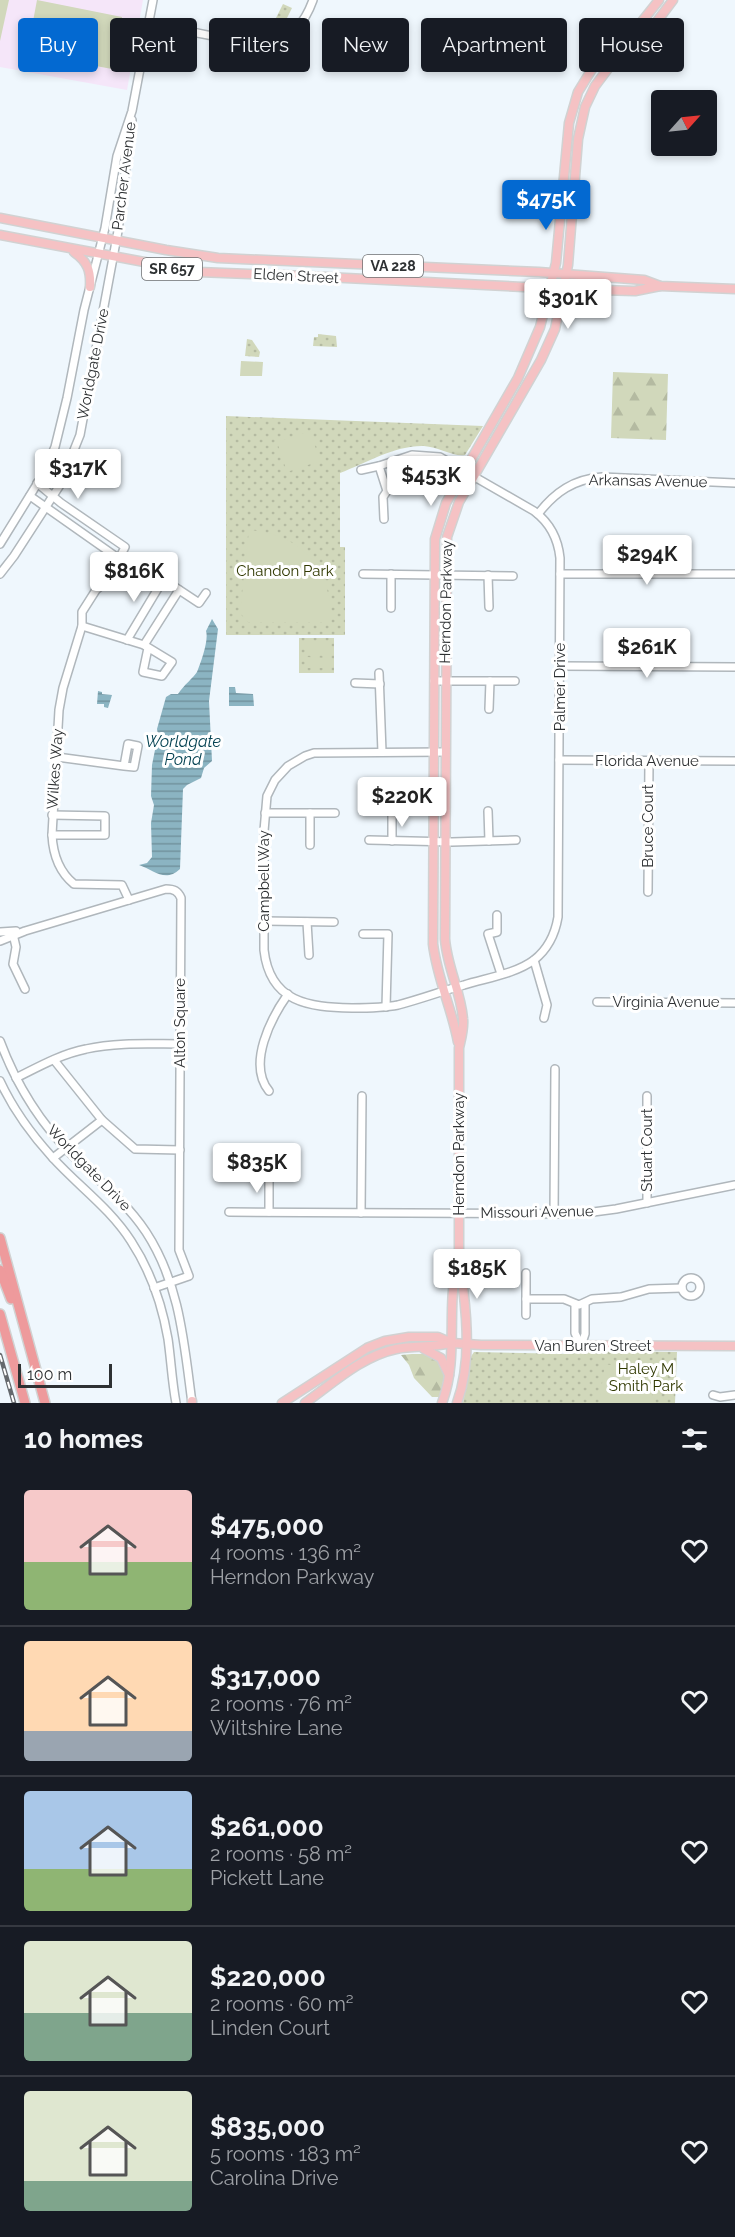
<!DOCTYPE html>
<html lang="en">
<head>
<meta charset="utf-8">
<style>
	:root { --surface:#171b24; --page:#20242c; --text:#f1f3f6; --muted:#9ea1a6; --line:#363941; --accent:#0369d1 }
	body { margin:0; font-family:Raleway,sans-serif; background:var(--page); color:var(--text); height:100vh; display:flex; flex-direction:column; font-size:22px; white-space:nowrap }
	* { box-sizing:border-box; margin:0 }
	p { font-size:20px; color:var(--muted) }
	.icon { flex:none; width:33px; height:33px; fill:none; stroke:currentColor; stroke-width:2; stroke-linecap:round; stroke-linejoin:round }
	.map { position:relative; height:1403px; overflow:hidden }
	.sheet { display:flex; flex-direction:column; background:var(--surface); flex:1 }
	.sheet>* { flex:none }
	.top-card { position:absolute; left:18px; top:18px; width:699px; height:54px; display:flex; gap:12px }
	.needle { width:39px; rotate:63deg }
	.tools { position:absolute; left:651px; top:90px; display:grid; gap:12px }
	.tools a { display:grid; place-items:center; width:66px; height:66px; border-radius:6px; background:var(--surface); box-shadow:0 3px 9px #0003; font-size:30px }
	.scale { position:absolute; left:18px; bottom:15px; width:94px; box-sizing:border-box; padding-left:6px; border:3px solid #2e3133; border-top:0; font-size:16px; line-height:21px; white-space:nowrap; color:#2e3133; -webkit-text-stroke:4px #fff; paint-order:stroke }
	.price { position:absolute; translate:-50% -51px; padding:0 14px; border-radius:6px; background:#fff; color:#222; font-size:20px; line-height:39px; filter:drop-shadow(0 2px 3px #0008) }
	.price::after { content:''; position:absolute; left:50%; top:36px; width:18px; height:14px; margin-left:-9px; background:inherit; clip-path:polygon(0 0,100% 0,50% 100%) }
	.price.current { background:var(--accent); color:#fff }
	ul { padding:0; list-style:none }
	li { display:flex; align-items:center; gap:18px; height:150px; padding:0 24px }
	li+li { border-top:2px solid var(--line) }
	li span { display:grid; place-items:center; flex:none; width:168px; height:120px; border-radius:6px; color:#555 }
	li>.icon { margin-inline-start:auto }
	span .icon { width:72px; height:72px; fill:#fffc; stroke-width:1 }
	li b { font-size:26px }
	h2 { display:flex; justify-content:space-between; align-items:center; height:72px; padding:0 24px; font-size:26px }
	.pill { padding:0 21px; border-radius:6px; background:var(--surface); box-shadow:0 3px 9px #0003; font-size:21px; line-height:54px }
	.pill.current { background:var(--accent); color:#fff }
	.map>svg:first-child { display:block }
</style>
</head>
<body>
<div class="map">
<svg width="735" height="1403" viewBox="0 0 735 1403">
	<defs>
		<pattern id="forest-firs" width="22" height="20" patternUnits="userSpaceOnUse" patternTransform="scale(1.5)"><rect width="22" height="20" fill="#d1d8bb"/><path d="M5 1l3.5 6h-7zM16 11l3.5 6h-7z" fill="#b4baa1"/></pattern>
		<pattern id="park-dots" width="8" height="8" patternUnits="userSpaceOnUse" patternTransform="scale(1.5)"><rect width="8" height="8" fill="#d1d8bb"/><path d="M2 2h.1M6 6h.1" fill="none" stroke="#b4baa1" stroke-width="1.8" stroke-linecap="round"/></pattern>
		<pattern id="water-rules" width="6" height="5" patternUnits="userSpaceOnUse" patternTransform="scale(1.5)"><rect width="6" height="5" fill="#8bb4c2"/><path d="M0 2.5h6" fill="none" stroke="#72939e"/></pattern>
	</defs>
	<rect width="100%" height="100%" fill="#eff7fd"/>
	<path fill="#f5e6f9" d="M0,0h143l-16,90 -127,-23z"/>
	<g fill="url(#forest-firs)">
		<path d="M613,372l55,2 -2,66 -55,-2z"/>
		<path d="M412,1354h27l6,17 -5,26h-8l-18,-19 -5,-13 -8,-10z"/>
	</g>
	<g fill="url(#park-dots)">
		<path d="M283,4l9,4 -7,14 -9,-4z"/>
		<path d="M318,334l18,2 1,11 -24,-1 1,-9h4z"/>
		<path d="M247,339l5,1 8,12 -1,5 -14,-1z"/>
		<path d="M226,416l257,10 -18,29c-11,2 -27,-8 -41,-9 -28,-1 -58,17 -84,27v74h5v88h-119z"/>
		<rect x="299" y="638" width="35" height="35"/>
		<path d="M592,1351l85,1 -2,51h-212c4,-15 2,-40 11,-51l96,2z"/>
	</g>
	<g fill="#d1d8bb">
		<path d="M0,0h9l-9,41z"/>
		<path d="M37,0l85,17 -10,52 -85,-16z"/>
		<path d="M241,361l22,1 -1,14h-22z"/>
		<path d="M310,431l10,30 -33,11 -10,-30z"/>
		<path d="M249,530c53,4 83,39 82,92h-83l-8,-9z"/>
		<rect x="307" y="642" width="23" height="11"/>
		<path d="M307,657l22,1v10h-22z"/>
		<path d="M605,1364c24,3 42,16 51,39h-57z"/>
	</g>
	<g fill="url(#water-rules)">
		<path d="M212,619l6,10 -9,72 3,60 -8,7 -3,10 -14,7 -4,4 -3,80c-15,14 -26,1 -41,-4l8,-2 5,-6 -1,-34 3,-18 -3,-9 1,-31 6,-30 -1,-6 9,-32 5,-3h7c5,-8 16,-17 19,-22 4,-10 12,-32 9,-41z"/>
		<path d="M229,687h6l1,6 17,1 1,12h-25z"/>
		<path d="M98,691l4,1v2l10,1 -4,13 -4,-1v-3h-7z"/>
	</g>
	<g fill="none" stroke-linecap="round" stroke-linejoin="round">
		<defs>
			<g id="minor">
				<path d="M149,23c21,5 43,9 64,13 46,9 81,17 100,-36"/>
				<path d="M379,466l8,25 -4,6 1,22"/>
				<path d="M361,470l18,-4 33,-11 28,2 94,54c16,12 24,27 26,47l-2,359c-3,18 -10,32 -24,43 -19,14 -48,18 -70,25 -22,6 -43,14 -66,20 -15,3 -30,3 -46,3 -43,-1 -82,-5 -88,-58v-119l3,-35 8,-16 13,-14 17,-10 9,-3 131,-1"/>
				<path d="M37,483l24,20 64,44 -16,32 -13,11 -14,22v14l-19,62 -4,22 -7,125c1,19 6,36 22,49l48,1 7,15"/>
				<path d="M30,496l88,62"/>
				<path d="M538,514c17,-22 36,-35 64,-37l133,6"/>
				<path d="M0,544l42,-68 13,-29 12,-49 17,-88 21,-82 12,-72 15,-45 21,-111"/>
				<path d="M137,562l62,41 7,-10"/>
				<path d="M0,574l14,-18 46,-71 20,-50 38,-204 14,-111"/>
				<path d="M363,574l150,2"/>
				<path d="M391,574v34"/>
				<path d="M560,574h175"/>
				<path d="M488,575l1,32"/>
				<path d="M97,588l12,-26 9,-4"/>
				<path d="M82,626l62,19 28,17 -10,14 -19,-4 5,-24"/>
				<path d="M127,640l36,-60"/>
				<path d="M144,645l35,-55"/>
				<path d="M560,666l175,1"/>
				<path d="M379,673l3,79"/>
				<path d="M434,681h81"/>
				<path d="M355,683l25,1"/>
				<path d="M489,709l1,-28"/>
				<path d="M57,757l67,9 10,1 4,-21 -10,-2 -4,22"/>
				<path d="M559,760l176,1"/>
				<path d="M488,811l1,30"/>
				<path d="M265,813h70"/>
				<path d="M310,813v32"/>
				<path d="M52,835h53v-19l-53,-1"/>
				<path d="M369,840l83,2 64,-2"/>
				<path d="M392,841v-31"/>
				<path d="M648,892l1,-131"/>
				<path d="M497,915v17l-9,2 13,40"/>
				<path d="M264,921l70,1"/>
				<path d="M307,922l2,33"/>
				<path d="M0,932l16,-1"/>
				<path d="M13,934l3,13 -3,17 12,25"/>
				<path d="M363,934h25l-2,73"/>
				<path d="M0,941l25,-10 141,-42c8,0 12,2 15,9l-2,352 10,26 -35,12"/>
				<path d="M534,960l13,45 -3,13"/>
				<path d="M597,1002l138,1"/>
				<path d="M0,1041c16,43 41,83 73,115 26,25 53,46 73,76 34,52 38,111 46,171"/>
				<path d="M54,1060l48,60 33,29 45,1"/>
				<path d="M16,1078c22,-11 45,-24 70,-29 30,-7 64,-5 94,-5"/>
				<path d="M0,1081c13,28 32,54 52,76 26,29 57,50 79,84 19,29 31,63 37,98 3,21 4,43 8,64"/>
				<path d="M269,1091c-22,-27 2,-73 19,-97"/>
				<path d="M53,1158l49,-38"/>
				<path d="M647,1203v-107"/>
				<path d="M229,1212l349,2 38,-5 119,-24"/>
				<path d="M269,1212v-37"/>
				<path d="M361,1213l1,-117"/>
				<path d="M554,1214l1,-145"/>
				<circle cx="691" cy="1287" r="9"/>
				<path d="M526,1299h38l15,6 13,-6 29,-2 28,-8 33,-1"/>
				<path d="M575,1304v29l6,13"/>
				<path d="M526,1315v-42"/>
				<path d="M581,1346l4,-12v-30"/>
				<path d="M713,1395l7,2 15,-2"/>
			</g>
			<g id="major">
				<path d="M0,218l166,32 52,8 321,14 105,8 16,6 75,3"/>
				<path d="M0,235l198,37 108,4 257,13 72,2 25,-5"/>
				<path d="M74,252c14,10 17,19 16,35"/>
				<path d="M458,1042c-6,-33 -21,-64 -25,-98l2,-405 11,-36 72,-125 22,-51 16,-64 13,-140 9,-31 19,-31 43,-37 19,-24"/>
				<path d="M424,1349l17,9 8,17"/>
				<path d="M192,1401v2"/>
				<path d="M282,1403l85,-55 18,-7 24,-4h29l14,6 29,2 254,1"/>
				<path d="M305,1403c28,-20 57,-47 91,-54 18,-4 37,-1 55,-6"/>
				<path d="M442,1403c17,-45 4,-93 15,-139"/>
				<path d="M457,1403c16,-44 9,-99 2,-144v-211c2,-9 5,-19 4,-29 -2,-27 -16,-52 -18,-80l2,-402 12,-35 82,-142 14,-31 13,-64 10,-126 7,-32 10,-21 18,-24 36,-30 24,-32"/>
			</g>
			<g id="highway">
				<path d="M0,1238l45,165"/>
				<path d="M0,1270l11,29"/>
				<path d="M0,1314l25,89"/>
			</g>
		</defs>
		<use href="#minor" stroke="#b0b7bc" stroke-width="10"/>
		<use href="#major" stroke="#d1d2d2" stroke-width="11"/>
		<use href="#highway" stroke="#d1d2d2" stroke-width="12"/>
		<use href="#minor" stroke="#fff" stroke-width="7"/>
		<use href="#major" stroke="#f5c2c4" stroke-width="8"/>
		<use href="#highway" stroke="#ee9a9c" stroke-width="9"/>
		<defs>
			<path id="rail" d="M0,1355l14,48"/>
		</defs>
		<use href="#rail" stroke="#65696d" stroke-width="4.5"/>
		<use href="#rail" stroke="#fff" stroke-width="2" stroke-dasharray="7" stroke-linecap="butt"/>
	</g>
	<g text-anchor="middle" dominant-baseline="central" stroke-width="6" stroke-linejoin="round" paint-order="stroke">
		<g fill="#fff" stroke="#6d6f70" stroke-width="1.5">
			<rect x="363" y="255" width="60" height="22" rx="4.5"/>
			<rect x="142" y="258" width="60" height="22" rx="4.5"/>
		</g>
		<g font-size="14" font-weight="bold" fill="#2e3133">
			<text x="393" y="266">VA 228</text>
			<text x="172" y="269">SR 657</text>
		</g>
		<g font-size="15" fill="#2e3133" stroke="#fff">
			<text transform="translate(124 176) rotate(-83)">Parcher Avenue</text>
			<text transform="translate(296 276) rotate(3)">Elden Street</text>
			<text transform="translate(93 364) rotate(-79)">Worldgate Drive</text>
			<text transform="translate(648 481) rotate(1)">Arkansas Avenue</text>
			<text transform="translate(446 602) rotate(-89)">Herndon Parkway</text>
			<text transform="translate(560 687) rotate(-90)">Palmer Drive</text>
			<text x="647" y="761">Florida Avenue</text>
			<text transform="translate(55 769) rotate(-86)">Wilkes Way</text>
			<text transform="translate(648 826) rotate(-90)">Bruce Court</text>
			<text transform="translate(264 881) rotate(-90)">Campbell Way</text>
			<text x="666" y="1002">Virginia Avenue</text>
			<text transform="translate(180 1023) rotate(-90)">Alton Square</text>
			<text transform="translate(647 1150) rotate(-90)">Stuart Court</text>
			<text transform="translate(459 1154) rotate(-90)">Herndon Parkway</text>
			<text transform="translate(89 1168) rotate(46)">Worldgate Drive</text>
			<text transform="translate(537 1212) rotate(-1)">Missouri Avenue</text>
			<text x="593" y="1346">Van Buren Street</text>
		</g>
		<g font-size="15" fill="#303800" stroke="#fff">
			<text x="285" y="571">Chandon Park</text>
			<text x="646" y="1369">Haley M<tspan x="646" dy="17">Smith Park</tspan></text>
		</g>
		<g font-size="16" font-style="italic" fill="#054252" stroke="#fff">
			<text x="183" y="741">Worldgate<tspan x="183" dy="18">Pond</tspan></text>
		</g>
	</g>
</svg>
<div class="tools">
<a><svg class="needle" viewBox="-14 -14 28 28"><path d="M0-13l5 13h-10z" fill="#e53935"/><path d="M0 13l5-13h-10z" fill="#9ea1a6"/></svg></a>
</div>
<div class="scale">100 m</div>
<b class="price current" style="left:546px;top:231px">$475K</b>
<b class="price" style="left:568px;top:330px">$301K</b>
<b class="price" style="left:78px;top:500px">$317K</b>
<b class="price" style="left:431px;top:507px">$453K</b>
<b class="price" style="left:647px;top:586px">$294K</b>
<b class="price" style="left:134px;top:603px">$816K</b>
<b class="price" style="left:647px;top:679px">$261K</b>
<b class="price" style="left:402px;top:828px">$220K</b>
<b class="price" style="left:257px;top:1194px">$835K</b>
<b class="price" style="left:477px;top:1300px">$185K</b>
<div class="top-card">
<a class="pill current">Buy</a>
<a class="pill">Rent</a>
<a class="pill">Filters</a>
<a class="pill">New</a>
<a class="pill">Apartment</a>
<a class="pill">House</a>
</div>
</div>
<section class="sheet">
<h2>10 homes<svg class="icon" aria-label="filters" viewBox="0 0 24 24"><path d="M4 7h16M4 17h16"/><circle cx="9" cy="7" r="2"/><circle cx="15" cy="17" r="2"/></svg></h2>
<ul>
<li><span style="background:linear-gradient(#f6c9c9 60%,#8fb573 0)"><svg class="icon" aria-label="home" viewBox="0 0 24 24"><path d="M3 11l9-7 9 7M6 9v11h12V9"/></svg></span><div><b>$475,000</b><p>4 rooms · 136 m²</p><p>Herndon Parkway</p></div><svg class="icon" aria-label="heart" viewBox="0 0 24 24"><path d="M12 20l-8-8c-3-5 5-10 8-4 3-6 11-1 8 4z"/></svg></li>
<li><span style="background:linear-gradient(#ffd9b3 75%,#9aa5b1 0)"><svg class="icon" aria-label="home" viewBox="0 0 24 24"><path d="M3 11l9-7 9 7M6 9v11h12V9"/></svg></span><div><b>$317,000</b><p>2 rooms · 76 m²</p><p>Wiltshire Lane</p></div><svg class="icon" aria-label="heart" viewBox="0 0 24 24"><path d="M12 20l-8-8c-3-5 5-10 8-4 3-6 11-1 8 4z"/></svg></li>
<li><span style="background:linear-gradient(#a9c7e8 65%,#8fb573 0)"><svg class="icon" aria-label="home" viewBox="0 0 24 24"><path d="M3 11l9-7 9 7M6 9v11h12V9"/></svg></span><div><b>$261,000</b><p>2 rooms · 58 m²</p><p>Pickett Lane</p></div><svg class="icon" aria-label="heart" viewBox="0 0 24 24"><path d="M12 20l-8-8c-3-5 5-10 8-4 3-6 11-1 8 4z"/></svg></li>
<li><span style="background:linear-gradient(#dfe7d0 60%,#7fa58c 0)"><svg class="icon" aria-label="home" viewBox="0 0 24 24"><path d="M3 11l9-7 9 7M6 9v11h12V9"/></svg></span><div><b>$220,000</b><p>2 rooms · 60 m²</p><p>Linden Court</p></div><svg class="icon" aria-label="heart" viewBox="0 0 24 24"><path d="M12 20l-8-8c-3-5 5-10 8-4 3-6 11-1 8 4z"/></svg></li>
<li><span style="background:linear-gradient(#dfe7d0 75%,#7fa58c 0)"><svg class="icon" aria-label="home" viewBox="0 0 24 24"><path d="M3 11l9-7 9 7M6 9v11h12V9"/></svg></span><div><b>$835,000</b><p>5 rooms · 183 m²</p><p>Carolina Drive</p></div><svg class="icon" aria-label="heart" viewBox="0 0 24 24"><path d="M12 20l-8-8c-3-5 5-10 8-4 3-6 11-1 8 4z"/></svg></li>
</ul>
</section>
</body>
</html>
